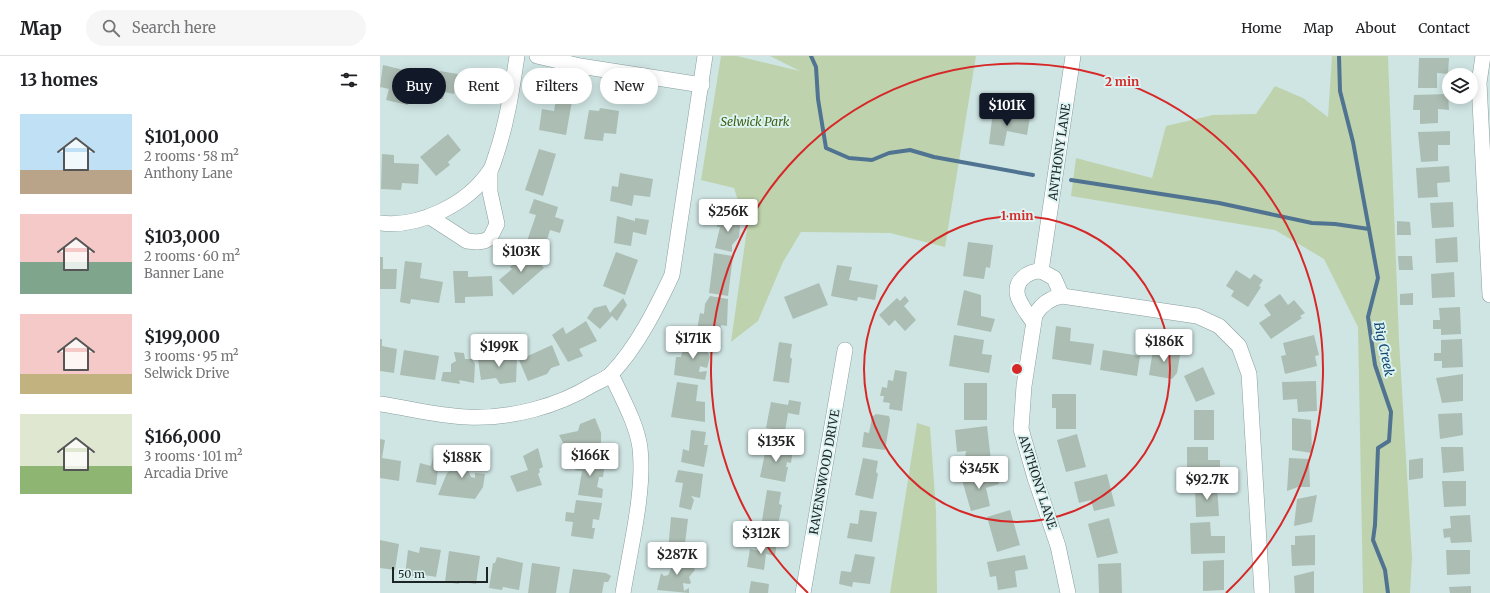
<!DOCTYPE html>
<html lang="en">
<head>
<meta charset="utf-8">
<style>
	:root { --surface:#fff; --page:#f6f6f6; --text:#202124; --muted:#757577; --line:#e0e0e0; --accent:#111827 }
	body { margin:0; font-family:Merriweather,serif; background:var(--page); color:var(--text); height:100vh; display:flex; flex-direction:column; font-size:15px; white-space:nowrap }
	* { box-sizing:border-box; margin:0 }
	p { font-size:13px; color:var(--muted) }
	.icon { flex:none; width:22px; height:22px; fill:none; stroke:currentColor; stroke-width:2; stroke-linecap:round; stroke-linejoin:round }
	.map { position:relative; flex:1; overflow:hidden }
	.panel { display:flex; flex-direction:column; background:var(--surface); width:380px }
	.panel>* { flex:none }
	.banner { position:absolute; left:12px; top:12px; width:380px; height:36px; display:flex; gap:8px }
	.fabs { position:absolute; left:1062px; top:12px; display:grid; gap:8px }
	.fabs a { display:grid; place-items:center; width:36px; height:36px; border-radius:50%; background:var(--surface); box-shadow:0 2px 10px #0003; font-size:20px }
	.scale { position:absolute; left:12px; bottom:10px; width:96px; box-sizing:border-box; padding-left:4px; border:2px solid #1c2424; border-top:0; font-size:11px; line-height:14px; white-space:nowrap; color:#1c2424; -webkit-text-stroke:3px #dcf3f1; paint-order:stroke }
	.price { position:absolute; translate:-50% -34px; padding:0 9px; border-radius:4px; background:#fff; color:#222; font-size:13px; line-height:26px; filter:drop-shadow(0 1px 2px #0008) }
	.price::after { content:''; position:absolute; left:50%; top:24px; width:12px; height:9px; margin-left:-6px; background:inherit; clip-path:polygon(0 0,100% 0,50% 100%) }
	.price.active { background:var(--accent); color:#fff }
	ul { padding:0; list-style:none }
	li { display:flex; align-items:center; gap:12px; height:100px; padding:0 20px }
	li span { display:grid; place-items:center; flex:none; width:112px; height:80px; border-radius:0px; color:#555 }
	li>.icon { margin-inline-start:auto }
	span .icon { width:48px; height:48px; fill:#fffc; stroke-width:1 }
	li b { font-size:17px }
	h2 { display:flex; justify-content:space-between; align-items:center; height:48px; padding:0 20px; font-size:17px }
	.tag { padding:0 14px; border-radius:18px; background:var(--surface); box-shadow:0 2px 10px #0003; font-size:14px; line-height:36px }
	.tag.active { background:var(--accent); color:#fff }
	header { display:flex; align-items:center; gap:24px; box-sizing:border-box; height:56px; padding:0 20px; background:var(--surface); border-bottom:1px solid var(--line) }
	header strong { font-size:19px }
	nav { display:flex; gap:22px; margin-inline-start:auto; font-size:14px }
	.search { width:280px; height:36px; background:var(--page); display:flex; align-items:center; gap:10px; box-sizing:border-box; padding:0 14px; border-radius:22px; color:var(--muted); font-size:15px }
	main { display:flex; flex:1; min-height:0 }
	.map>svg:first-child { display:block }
</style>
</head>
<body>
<header>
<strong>Map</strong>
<div class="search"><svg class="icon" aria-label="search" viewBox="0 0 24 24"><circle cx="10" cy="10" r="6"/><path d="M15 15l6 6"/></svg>Search here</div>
<nav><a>Home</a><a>Map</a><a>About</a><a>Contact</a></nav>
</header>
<main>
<section class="panel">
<h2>13 homes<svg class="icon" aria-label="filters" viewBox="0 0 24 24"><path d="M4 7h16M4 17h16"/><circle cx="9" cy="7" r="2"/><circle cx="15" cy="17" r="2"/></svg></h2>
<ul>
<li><span style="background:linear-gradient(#bfe0f5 70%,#b9a48a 0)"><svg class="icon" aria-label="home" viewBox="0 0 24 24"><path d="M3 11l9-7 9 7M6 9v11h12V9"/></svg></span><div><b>$101,000</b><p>2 rooms · 58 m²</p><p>Anthony Lane</p></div></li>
<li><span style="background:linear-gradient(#f6c9c9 60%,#7fa58c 0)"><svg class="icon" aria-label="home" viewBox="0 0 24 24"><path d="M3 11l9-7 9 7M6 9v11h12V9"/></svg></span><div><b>$103,000</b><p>2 rooms · 60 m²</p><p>Banner Lane</p></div></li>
<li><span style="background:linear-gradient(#f6c9c9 75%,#c2b280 0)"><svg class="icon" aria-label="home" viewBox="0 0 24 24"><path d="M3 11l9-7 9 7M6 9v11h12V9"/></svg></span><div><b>$199,000</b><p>3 rooms · 95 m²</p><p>Selwick Drive</p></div></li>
<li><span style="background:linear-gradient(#dfe7d0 65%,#8fb573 0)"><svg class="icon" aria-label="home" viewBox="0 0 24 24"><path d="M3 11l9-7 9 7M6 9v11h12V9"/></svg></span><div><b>$166,000</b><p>3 rooms · 101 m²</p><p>Arcadia Drive</p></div></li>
</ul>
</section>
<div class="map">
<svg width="1110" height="537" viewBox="0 0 1110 537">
	<rect width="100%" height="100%" fill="#cfe5e3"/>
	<g fill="#bed3ad">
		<path d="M341,0h16l63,15 -30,-15h206l-31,191 -55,-14 -89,-1 -18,30 -25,59 -27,21 16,-113 -13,-41 -33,-8z"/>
		<path d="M952,0h56l11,284 13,218 -2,35h-47l-5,-266 -34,-68 -49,-29 -204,-34 5,-38 76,20 14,-52 47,-11 43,-1 19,-28 28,12 25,19z"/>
		<path d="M537,367l13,4 6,83 1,83h-47z"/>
	</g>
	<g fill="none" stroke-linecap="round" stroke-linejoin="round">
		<g stroke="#507391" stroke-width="4">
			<path d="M431,0l5,11 2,32 8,49 23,10 23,2 17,-7 21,-3 24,7 99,18"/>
			<path d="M959,0l1,35 13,51 25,136 -10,39 7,48 16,47 -2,29 -11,7 -3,77 -2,15 12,30 3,23"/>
			<path d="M691,124l148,23 93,20 23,1 34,5"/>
		</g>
	</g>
	<g fill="#acbdb3">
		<path d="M1039,2h30l-1,16 -11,-1v15h-19z"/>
		<path d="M3,9l33,8 -8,32 -22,-5 3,-11 -9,-2z"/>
		<path d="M41,12l37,6 -4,20 -10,-2 -1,7 -27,-4z"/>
		<path d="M83,20l25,3 -3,18 -25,-4z"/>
		<path d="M1068,38l1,16 -11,-1v14l-18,1v-14h-7l1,-15z"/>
		<path d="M176,43l16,2 -6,34 -27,-5 3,-21 12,2z"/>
		<path d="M220,52l19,3 -3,23 -12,-1 -1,8 -19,-2 5,-29 10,1z"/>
		<path d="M613,55l37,6 -3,18 -20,-4 -3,15 -15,-2z"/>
		<path d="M1070,75v14h-12v16l-17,1 -3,-30z"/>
		<path d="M68,78l13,16 -13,12 2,3 -14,11 -16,-19z"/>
		<path d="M159,93l17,5 -13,42 -18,-6z"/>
		<path d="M2,98l12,1v8l25,1 -1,20 -16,-1 -1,7 -20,-1z"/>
		<path d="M1069,110l1,16 -13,1 1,14 -20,1 -2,-30z"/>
		<path d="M240,117l33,6 -3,18 -16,-2 -2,11 -22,-5 2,-15 6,1z"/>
		<path d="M154,143l24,8 -3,10 9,3 -4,13 -10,-3 -5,17 -18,-6 9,-26 -7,-2z"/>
		<path d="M1073,146l1,25 -22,1 -2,-25z"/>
		<path d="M342,157l10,2 8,11 -1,11 -7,8v7l-17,-4 5,-21h-3v-4h4z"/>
		<path d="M237,160l18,5v-3l14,2 -3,15 -13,-3 -2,14 -17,-3z"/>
		<path d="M1017,165l13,1 1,13h-14z"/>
		<path d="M1077,181l1,25 -22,1 -1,-24z"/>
		<path d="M588,186l25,3 -3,23 -4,-1 -2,12 -21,-3z"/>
		<path d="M147,194l17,18 -31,27 -14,-15 13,-11 -2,-2z"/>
		<path d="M236,196l22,8 -13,35 -22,-9z"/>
		<path d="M334,197l19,3 -5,40 -19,-3z"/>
		<path d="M1018,200h14l1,14h-14z"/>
		<path d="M0,201h3v12h14l-1,20h-16z"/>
		<path d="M25,205l17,2 -2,15 23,4 -4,21 -28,-4 -1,5 -10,-2z"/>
		<path d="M457,209l15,2 -3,13 29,5 -3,15 -17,-3 -1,4 -26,-5z"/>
		<path d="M856,214l14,9 4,-5 9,6 -4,6 2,1 -13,20 -17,-11 3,-5 -8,-5z"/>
		<path d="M73,215h15v6l24,-1 1,20 -28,1v6h-10z"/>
		<path d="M1074,216l1,25 -23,1 -1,-24z"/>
		<path d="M439,227l9,22 -35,14 -9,-22z"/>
		<path d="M584,234l17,5v21l14,3 -4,13 -34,-7z"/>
		<path d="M1033,237v12h-13v-11z"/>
		<path d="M900,238l8,11 6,-5 11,13 -5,3 2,2 -31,21 -12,-16 12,-8 -7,-10z"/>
		<path d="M330,240l18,3 -1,27 -6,-1 -2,9 -22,-4 3,-17 4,1 1,-10z"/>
		<path d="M525,240l4,5 -5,5 12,14 -11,11 -10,-11 -6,6 -10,-11 18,-17 3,3z"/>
		<path d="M243,242l4,7 -10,16 -5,-5 -12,13 -13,-11 7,-10 12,-3 4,8z"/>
		<path d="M1080,251l1,27 -20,1v-6h-8v-9h7l-1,-12z"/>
		<path d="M206,265l11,20 -18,8 4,7 -15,6 -16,-27 11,-8 3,7z"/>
		<path d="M676,270l15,2 -1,13 24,3 -3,21 -39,-6z"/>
		<path d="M574,279l30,5 -2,14 10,1 -3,18 -40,-7z"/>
		<path d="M934,279l5,20 -4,1 2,10 -32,8 -4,-18 5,-1 -3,-12z"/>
		<path d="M306,281l16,3 8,17 -3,11 -7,-2 -1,6 8,-1 -2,9 -31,-5 2,-18h5z"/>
		<path d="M0,283h2v7l15,3 -3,24 -14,-2z"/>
		<path d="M1082,283l1,28 -21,1v-7h-8v-8h7v-13z"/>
		<path d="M399,286l13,2 -2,13 2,2 -3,24 -16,-2z"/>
		<path d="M774,288l14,3 -1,6 13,2 -3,18 -5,6 -23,-4z"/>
		<path d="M172,289l8,20 -9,3 -4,6 -19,7 -9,-21z"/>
		<path d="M24,294l35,6 -4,24 -35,-5z"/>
		<path d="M120,294l2,5 4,-1 11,4 -1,24 -16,2 -4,-6 -15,2 -3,-21z"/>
		<path d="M723,294l37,6 -3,20 -37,-6z"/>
		<path d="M74,296l10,1 1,6h7l3,5 -1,19 -15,-3 1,4 -19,-3 2,-9h8v-8l5,-3z"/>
		<path d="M823,311l12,27 -19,8 -12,-26z"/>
		<path d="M515,314l12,2 -5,39 -13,-2 1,-6 -7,-1 1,-6h-4l2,-9 5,1 1,-8 5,1z"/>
		<path d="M1083,318v27l-21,2 -6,-25z"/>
		<path d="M936,325l1,30 -19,1 -1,-13 -14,1 -1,-18z"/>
		<path d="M297,326l21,3 -2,16 9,1v20l-34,-5z"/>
		<rect x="584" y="327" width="23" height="37"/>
		<path d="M672,338h24v35h-20v-21h-4z"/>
		<path d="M409,344l12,2 -2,13 -11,-2 -3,18 -19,-3 5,-26 17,3z"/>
		<rect x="814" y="354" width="20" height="30"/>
		<path d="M1082,357l1,22 -23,4 -2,-25z"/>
		<path d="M496,358l13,2 1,4 -5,30 -23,-3 2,-15 5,1 3,-16z"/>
		<path d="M215,362l6,15v16l-14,6 -6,-6 -12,6 -10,-20 19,-4 2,-7z"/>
		<path d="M912,362l19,2 1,33 -20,-3z"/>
		<path d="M607,370l4,35 -27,3 2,-13 -9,1 -2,-22z"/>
		<path d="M311,374l15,2 -2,13h4l-4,22 -23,-5 2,-13 6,2z"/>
		<path d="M697,378l9,33 -20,5 -9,-32z"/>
		<path d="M0,383l5,1 -3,18 19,3 -2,20 -19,-3z"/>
		<path d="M387,388l26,5 -2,14 -4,-1 -1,5h2l-3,15 -25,-5z"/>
		<path d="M807,391h21v13h12v16l-33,1z"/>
		<path d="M1061,391h22l1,24 -21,2z"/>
		<path d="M158,392l5,19 -4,2 1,3 -2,2 4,11 -25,7 -7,-16 18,-6 -5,-14z"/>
		<path d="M55,393l12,2 -2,18 -7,1 -2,15 -20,-3 4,-19 11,3z"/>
		<path d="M74,395l15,2 -2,15 4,9 4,1v-5l10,1 -2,13 -8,12 -37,-4 9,-22 4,-3z"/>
		<path d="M203,402l22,4 -2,15h-4l-2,10 6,2 -1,9 -24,-3 4,-24 -7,-1 1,-10 7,1z"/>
		<path d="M483,402l15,3 -2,11 2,2 -5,25 -18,-4z"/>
		<path d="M909,402l20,1 1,28h-12l-11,4z"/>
		<path d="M1043,402v20l-14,2v-20z"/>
		<path d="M298,414l25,4 -3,24 -9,-2 3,4 -3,10 -12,-3 4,-24 -8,-1z"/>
		<path d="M615,415l4,13 -13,4 4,18 -19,5 -9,-31z"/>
		<path d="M727,418l8,32 -21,5 -3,-11 -12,3 -5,-21z"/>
		<path d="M1062,425h24v25l-22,1z"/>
		<path d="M837,429l2,31 -23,1 -1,-31z"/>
		<path d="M387,434l14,2 -2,12 3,1 -5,25 -16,-3z"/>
		<path d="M937,439l-5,27 -18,4 3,-27z"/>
		<path d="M196,444l26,3 -3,17 -6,-1 -1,9h3l-2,11 -22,-3 2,-14 -8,-1 1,-9 8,1z"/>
		<path d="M480,454l17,2 -5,30 -25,-4 3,-15 8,1z"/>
		<path d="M630,454l10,35 -23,7 -10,-35z"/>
		<path d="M1090,459l2,27 -21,1 -1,-6 -6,1 -1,-9 8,-1 -1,-12z"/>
		<path d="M291,461l17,2 -4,33 -16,-2z"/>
		<path d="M729,462l9,35 -21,5 -9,-34z"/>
		<path d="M830,466l1,14h14v17l-34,1 -1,-31z"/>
		<path d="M935,479v30l-23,1 -1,-21h4v-9z"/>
		<path d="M0,484l19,4 -4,26 -15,-2z"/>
		<path d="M382,484l15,2 -2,14 -9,-2 -2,16 -17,-3 3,-18 10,2z"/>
		<path d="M40,491l21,3 -5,27 -17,-3 -1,3 -13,-2 3,-25 11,3z"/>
		<path d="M1066,494h24v24l-23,1z"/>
		<path d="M69,495l31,5 -4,28 -18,-3 1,3 -14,-2z"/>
		<path d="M475,498l20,3 -5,27 -17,-2 -1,5 -13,-3 2,-13 10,1z"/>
		<path d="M645,499l3,14 -13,2 2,16 -19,3 -2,-14 -6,1 -3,-15z"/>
		<path d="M117,501l26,6 -4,27 -16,-3 -1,3 -13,-2 4,-25h2z"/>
		<path d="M292,501l17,1 6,12 -6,7 2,6 -2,1 -6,-1 1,8 5,-3v5l-32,-3 4,-17 3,3 4,-1 5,-10z"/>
		<path d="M844,504v30l-21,1v-30z"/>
		<path d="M152,507l28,4 -4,26h-28z"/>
		<path d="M741,507l1,30h-23l-1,-29z"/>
		<path d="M193,513l33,4 5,3 -3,6h-4l-2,11h-33z"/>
		<path d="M934,515v22h-19l-1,-17z"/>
		<path d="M371,525l18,3 -1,9h-19z"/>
		<path d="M1091,530v7h-21l-1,-6z"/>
	</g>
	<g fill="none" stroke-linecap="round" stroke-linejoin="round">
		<defs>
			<g id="street">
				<path d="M157,0l43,10 122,19"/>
				<path d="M1103,0l-4,27 11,212"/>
				<path d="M50,161l37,24 10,1 7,-1 6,-3 7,-14 -7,-32v-21"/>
				<path d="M0,167c39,5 87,-19 109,-51 4,-5 5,-12 7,-17 11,-32 16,-66 21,-99"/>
				<path d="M661,215l13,7 8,18"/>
				<path d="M653,266c-5,-8 -12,-16 -15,-25 -5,-16 10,-26 23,-26l32,-215"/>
				<path d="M231,318c10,22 26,50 29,74 5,43 -10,101 -17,145"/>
				<path d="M0,348c28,4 58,12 87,13 43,2 90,-10 127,-33 6,-3 14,-6 18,-11 25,-26 45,-66 60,-98l33,-219"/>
				<path d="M423,537l42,-243"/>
				<path d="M688,537l-10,-47 -23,-68 -14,-49 3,-43 11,-71c6,-10 14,-17 27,-19l135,20 22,10 20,20 10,28 13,219"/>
			</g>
		</defs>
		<use href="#street" stroke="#899e9c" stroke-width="16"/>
		<use href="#street" stroke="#fff" stroke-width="15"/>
	</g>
	<g fill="none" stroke="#d62828" stroke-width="2">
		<circle cx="637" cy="313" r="153"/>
		<path d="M428 537A306 306 0 1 1 846 537"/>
	</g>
	<g text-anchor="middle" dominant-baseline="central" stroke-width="4" stroke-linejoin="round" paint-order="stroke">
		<g font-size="12" font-style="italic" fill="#3d6114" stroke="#dcf3f1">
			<text x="375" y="65">Selwick Park</text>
		</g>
		<g font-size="12" fill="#1c2424" stroke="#dcf3f1">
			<text transform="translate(679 96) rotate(-82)">ANTHONY LANE</text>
			<text transform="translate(444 416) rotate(-80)">RAVENSWOOD DRIVE</text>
			<text transform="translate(658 426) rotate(72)">ANTHONY LANE</text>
		</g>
		<g font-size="13" font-style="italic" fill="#0f446e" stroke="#dcf3f1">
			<text transform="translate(1004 293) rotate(78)">Big Creek</text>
		</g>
	</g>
	<circle cx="637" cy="313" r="6" fill="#d62828" stroke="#dcf3f1" stroke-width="2"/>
	<g font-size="12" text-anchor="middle" font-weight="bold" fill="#d62828" stroke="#dcf3f1" stroke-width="4" stroke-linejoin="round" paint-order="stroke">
		<text x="742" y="30">2 min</text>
		<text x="637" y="164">1 min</text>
	</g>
</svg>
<div class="fabs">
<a><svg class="icon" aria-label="layers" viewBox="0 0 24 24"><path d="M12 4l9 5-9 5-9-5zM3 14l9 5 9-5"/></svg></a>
</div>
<div class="scale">50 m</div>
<b class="price active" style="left:627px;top:71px">$101K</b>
<b class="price" style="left:348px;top:177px">$256K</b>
<b class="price" style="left:141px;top:217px">$103K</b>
<b class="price" style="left:313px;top:304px">$171K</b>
<b class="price" style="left:784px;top:307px">$186K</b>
<b class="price" style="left:119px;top:312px">$199K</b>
<b class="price" style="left:396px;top:407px">$135K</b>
<b class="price" style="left:210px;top:421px">$166K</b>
<b class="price" style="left:82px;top:423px">$188K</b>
<b class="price" style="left:599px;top:434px">$345K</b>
<b class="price" style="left:827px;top:445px">$92.7K</b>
<b class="price" style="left:381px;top:499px">$312K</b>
<b class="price" style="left:297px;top:520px">$287K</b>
<div class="banner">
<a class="tag active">Buy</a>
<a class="tag">Rent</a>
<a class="tag">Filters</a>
<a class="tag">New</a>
</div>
</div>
</main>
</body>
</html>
